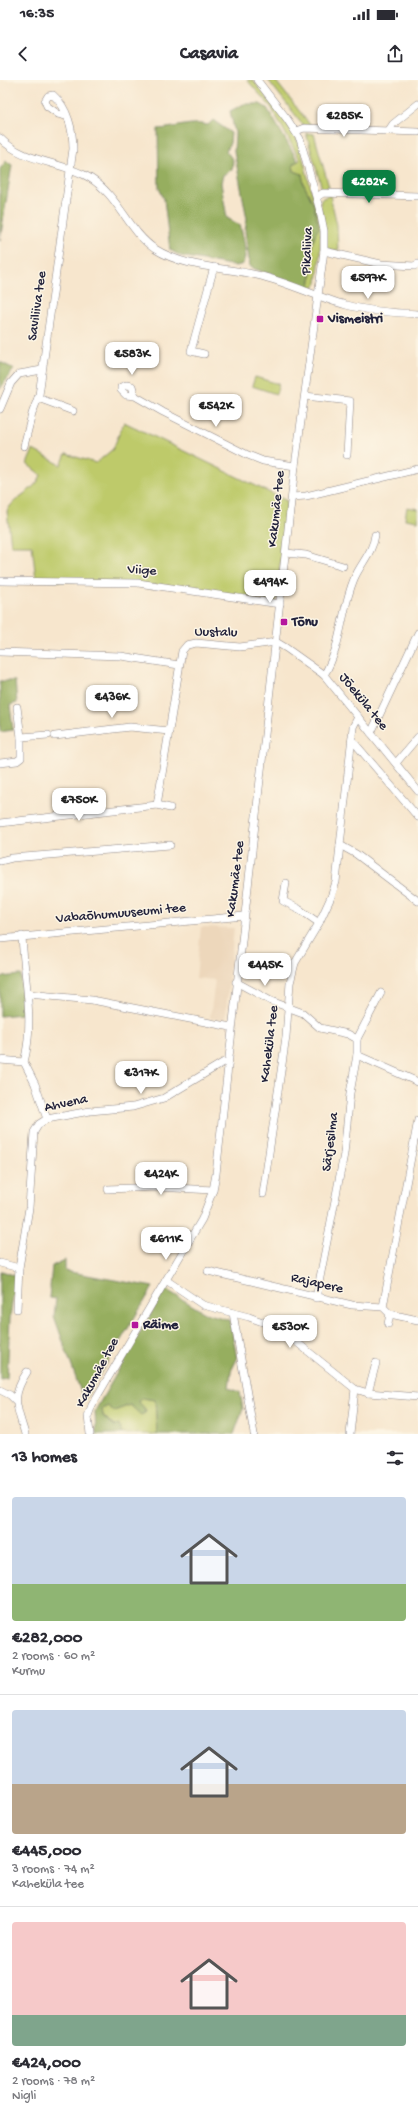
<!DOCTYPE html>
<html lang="en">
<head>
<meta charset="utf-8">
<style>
	:root { --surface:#fff; --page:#f7f7f7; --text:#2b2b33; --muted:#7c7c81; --line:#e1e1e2; --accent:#0b8043 }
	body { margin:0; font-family:"Gochi Hand",sans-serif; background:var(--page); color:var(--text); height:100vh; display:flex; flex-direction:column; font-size:15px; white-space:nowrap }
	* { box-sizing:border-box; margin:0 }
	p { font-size:13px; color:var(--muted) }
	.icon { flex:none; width:22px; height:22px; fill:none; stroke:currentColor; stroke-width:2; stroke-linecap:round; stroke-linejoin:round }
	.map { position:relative; height:1354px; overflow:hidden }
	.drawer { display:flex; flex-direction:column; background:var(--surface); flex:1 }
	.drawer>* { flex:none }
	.price { position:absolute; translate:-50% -34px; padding:0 9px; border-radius:8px; background:#fff; color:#222; font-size:13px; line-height:26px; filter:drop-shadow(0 1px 2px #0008) }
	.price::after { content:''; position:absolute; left:50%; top:24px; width:12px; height:9px; margin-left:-6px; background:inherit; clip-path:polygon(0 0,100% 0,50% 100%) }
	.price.current { background:var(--accent); color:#fff }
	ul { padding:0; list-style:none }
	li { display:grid; align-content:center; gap:8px; height:212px; padding:0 12px }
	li+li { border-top:1px solid var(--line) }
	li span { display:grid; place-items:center; height:124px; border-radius:4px; color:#555 }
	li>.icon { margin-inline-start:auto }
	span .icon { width:72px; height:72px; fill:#fffc; stroke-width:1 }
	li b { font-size:17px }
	h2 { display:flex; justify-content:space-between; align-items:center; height:48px; padding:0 12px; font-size:17px }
	.status { display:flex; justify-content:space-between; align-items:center; height:28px; padding:0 20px; background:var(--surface); direction:ltr }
	.status svg { height:11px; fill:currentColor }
	header { display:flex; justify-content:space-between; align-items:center; height:52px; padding:0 12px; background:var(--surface); font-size:18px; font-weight:800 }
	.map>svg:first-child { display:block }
</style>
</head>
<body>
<div class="status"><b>16:35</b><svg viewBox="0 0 49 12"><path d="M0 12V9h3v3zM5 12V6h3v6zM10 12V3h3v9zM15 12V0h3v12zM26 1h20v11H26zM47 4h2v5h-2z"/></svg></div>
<header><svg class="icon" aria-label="back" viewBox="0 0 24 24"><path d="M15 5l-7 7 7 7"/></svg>Casavia<svg class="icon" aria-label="share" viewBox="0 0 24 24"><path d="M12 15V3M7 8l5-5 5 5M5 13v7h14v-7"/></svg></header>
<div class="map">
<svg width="418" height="1354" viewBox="0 0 418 1354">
	<rect width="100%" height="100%" fill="#fcf5e5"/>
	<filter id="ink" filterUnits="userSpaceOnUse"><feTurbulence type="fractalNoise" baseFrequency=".025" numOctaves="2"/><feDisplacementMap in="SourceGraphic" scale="8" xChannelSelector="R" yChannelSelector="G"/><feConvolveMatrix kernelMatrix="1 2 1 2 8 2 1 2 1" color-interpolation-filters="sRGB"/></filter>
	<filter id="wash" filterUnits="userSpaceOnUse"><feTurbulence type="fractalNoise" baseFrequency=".012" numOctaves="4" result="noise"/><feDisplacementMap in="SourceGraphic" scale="16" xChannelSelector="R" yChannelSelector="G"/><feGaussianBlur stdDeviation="0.9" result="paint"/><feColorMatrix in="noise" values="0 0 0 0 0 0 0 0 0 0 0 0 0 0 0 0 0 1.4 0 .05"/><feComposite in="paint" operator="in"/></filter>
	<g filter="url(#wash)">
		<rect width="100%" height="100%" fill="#f7e6cd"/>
		<path fill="#edd7bb" d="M201,847l33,1 -9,93 -15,-3 5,-38 -19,-2z"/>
		<g fill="#beca6b" stroke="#707653">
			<path d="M247,0h6l36,45 10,18 22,84 -1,27 -3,29 -3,5 -4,-1 2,-15 -2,-18 5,-20 -2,-31 -9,-18 -2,-11 -8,-3 -1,-7 7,-4 -29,-53z"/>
			<path d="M268,0h7l36,46h-7z"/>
			<path d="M306,53l8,1 15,53 -7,2z"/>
			<path d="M330,115l7,30 1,27 -12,-4 -6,-45 1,-4z"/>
			<path d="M255,297l24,7 -3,10 -24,-8z"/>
			<path d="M124,342l163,79 -11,101 -102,-16 -138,-6 -4,-35h-21l-4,-34c8,-16 29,-20 34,-36l-14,-11 6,-14 28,15 5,-11 30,9 17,-14z"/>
			<path d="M407,427l11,2v12l-13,-2z"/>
			<path d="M141,1318l14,2 2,34h-35l-19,-19 -1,-6 6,-3 6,5 25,-9z"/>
		</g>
		<g fill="#96ae5f" stroke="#5c684d">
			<path d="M244,24h16l7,4 31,53 -5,3 1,7 8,3 2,11 9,18 6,25c-13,17 -6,40 -9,59l-5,1 -55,-21 -5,-36 2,-12 -13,-68 1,-18 -5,-22z"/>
			<path d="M213,40l18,13 -1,10 -4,8 7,9 -1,9 -9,6 -2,8 6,35 13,7c3,12 8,27 3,39l-7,2 -55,-10 -11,-6 -6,-51 -5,-11 -1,-59c18,-1 33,-8 50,-4z"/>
			<path d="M6,81l6,4 -12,75v-71z"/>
			<path d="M0,282l14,7 -14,20z"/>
			<path d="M0,601h15l2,22 -7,2 3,25 -13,2z"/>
			<path d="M21,895l1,39 -22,2v-39z"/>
			<path d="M65,1180v11l88,16 -69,114 -30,-85 2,-17 -7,-1 3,-32z"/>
			<path d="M2,1191l14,5 -6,42 -3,60 -7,1v-104z"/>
			<path d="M165,1209l40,24 25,7 7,39 -6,12 -2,17 11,4 3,17 -9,25h-77l-2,-34 -14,-2 -2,4 7,8 -1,3 -4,2 -11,-10 -16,6 -6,-5 -6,3 1,7 10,10 6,-2 3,10h-26l-1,-23z"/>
		</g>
	</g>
	<g filter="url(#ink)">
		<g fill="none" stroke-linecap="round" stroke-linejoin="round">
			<defs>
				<g id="minor">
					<path d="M389,50l4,-6 25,-20"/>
					<path d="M296,51l8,-3 114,4"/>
					<path d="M0,58c24,25 62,23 90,40 29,18 38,53 65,71 30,19 69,18 102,26 31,7 59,22 89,30 23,6 48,8 72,9"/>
					<path d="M317,117l6,-4 95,3"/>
					<path d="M324,171l57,13 33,2 4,-2"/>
					<path d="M204,274l-13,-3 23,-84"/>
					<path d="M135,316l-3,-10 -6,-1 -5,2v3l5,5 9,1 28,16 85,43 15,6 32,5"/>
					<path d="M305,316l45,5 -3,54"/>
					<path d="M38,318l35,13"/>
					<path d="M0,329l11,-26 8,-9 23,-4"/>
					<path d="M24,366l8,-32 7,-19 34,-246c0,-19 -5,-41 -20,-54l-5,1 -3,5 2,5 11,8 8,2"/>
					<path d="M292,417l14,-1 112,-27"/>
					<path d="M286,473l20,2 37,11"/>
					<path d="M0,501l138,2 142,21"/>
					<path d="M0,572l121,4 58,9"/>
					<path d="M324,595c18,-29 17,-65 30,-96 7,-16 19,-27 21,-44"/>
					<path d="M17,627l4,30"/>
					<path d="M371,653l47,-100"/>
					<path d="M55,656l75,-9 39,4"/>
					<path d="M352,660l66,77"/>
					<path d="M0,683l17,-2 4,-3v-21l27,-2"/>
					<path d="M396,683l22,-26"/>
					<path d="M157,725l25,-154 5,-6 9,-2 44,4 36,-5 10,6 38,27 94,116"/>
					<path d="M0,743l157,-18 13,3"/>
					<path d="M340,765l16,9 62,47"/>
					<path d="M0,781l12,-3 158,-13"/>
					<path d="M286,803l-3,18 16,8 20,14"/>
					<path d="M22,856c2,42 13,85 2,126l11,22 12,35"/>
					<path d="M0,859l244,-23"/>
					<path d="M236,902l35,19 32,12 17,15 28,6 9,5"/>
					<path d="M28,914l64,6 139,27"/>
					<path d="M357,975l61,27"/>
					<path d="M0,980l24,2"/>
					<path d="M108,1109l48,-2 57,3"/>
					<path d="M263,1114l23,-157 4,-54 5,-20 24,-40 12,-26 5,-15 17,-155 5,-10"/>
					<path d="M0,1183l19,5"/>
					<path d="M208,1191l144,34 31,2 7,7 28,6"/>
					<path d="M166,1200l37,25 46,12 30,11 76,61 13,4 50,4"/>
					<path d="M316,1218l28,-144 6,-61 7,-38v-16l24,-46"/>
					<path d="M383,1227l35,-187"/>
					<path d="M17,1229l2,-41 10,-60 5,-76 5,-8 8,-5 43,-8 43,-4 31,-9 60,-36h4"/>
					<path d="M233,1233l21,121"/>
					<path d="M388,1244l2,-10"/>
					<path d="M0,1310l10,5 5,5"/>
					<path d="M368,1313l8,-30"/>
					<path d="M25,1354c-8,-28 -15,-36 2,-62"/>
					<path d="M90,1354l-2,-18 4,-11 110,-186 11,-29 3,-16 79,-708 29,-215v-20l-4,-20 -20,-72 -13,-20 -30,-39"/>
					<path d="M350,1354l5,-45"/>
				</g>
			</defs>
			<use href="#minor" stroke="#8c8484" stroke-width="8"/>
			<use href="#minor" stroke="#fff" stroke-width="7"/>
		</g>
	</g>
	<g fill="#b5179e" stroke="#fcf5e5" stroke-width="1.5">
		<rect x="316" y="235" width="8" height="8" rx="2"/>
		<rect x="280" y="538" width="8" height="8" rx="2"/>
		<rect x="131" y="1241" width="8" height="8" rx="2"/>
	</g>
	<g text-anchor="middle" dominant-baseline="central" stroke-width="3" stroke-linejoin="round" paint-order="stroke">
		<g font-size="14" fill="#22223b" stroke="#fcf5e5">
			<text transform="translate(308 171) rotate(-87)">Pikaliiva</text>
			<text transform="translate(38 226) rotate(-82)">Saviliiva tee</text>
			<text transform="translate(277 429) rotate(-84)">Kakumäe tee</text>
			<text transform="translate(142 491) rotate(4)">Viige</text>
			<text transform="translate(216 553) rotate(1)">Uustalu</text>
			<text transform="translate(363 622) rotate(51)">Jõeküla tee</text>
			<text transform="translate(236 799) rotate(-83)">Kakumäe tee</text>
			<text transform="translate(121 834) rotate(-5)">Vabaõhumuuseumi tee</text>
			<text transform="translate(270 964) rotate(-83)">Kaheküla tee</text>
			<text transform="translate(66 1024) rotate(-12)">Ahvena</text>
			<text transform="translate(331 1062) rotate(-83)">Särjesilma</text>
			<text transform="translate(317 1204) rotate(13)">Rajapere</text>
			<text transform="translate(98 1293) rotate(-62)">Kakumäe tee</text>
		</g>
		<g font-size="14" font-weight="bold" fill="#22223b" stroke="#fcf5e5" text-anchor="start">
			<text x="328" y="239">Vismeistri</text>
			<text x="292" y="542">Tõnu</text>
			<text x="143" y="1245">Räime</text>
		</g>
	</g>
</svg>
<b class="price" style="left:344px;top:58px">€285K</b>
<b class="price current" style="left:369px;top:124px">€282K</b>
<b class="price" style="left:368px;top:220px">€597K</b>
<b class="price" style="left:132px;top:296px">€583K</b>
<b class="price" style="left:216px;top:348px">€542K</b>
<b class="price" style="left:270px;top:524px">€494K</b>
<b class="price" style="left:112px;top:639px">€436K</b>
<b class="price" style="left:79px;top:742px">€750K</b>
<b class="price" style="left:265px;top:907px">€445K</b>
<b class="price" style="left:141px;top:1015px">€317K</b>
<b class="price" style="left:161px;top:1116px">€424K</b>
<b class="price" style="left:166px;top:1181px">€611K</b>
<b class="price" style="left:290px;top:1269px">€530K</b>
</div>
<section class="drawer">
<h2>13 homes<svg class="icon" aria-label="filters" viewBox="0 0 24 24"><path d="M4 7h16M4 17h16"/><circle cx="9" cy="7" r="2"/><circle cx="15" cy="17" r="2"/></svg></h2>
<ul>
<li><span style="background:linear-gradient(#c9d6e8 70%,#8fb573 0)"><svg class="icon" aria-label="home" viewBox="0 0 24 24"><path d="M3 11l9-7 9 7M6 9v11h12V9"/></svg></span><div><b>€282,000</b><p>2 rooms · 60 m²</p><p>Kurmu</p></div></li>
<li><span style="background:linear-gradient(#c9d6e8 60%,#b9a48a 0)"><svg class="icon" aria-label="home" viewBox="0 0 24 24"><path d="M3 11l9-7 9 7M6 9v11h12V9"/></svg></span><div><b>€445,000</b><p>3 rooms · 74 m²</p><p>Kaheküla tee</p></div></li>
<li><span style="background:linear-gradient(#f6c9c9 75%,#7fa58c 0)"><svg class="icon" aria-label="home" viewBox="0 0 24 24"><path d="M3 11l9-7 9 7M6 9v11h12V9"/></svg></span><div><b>€424,000</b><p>2 rooms · 78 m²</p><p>Nigli</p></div></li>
</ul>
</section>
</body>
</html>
